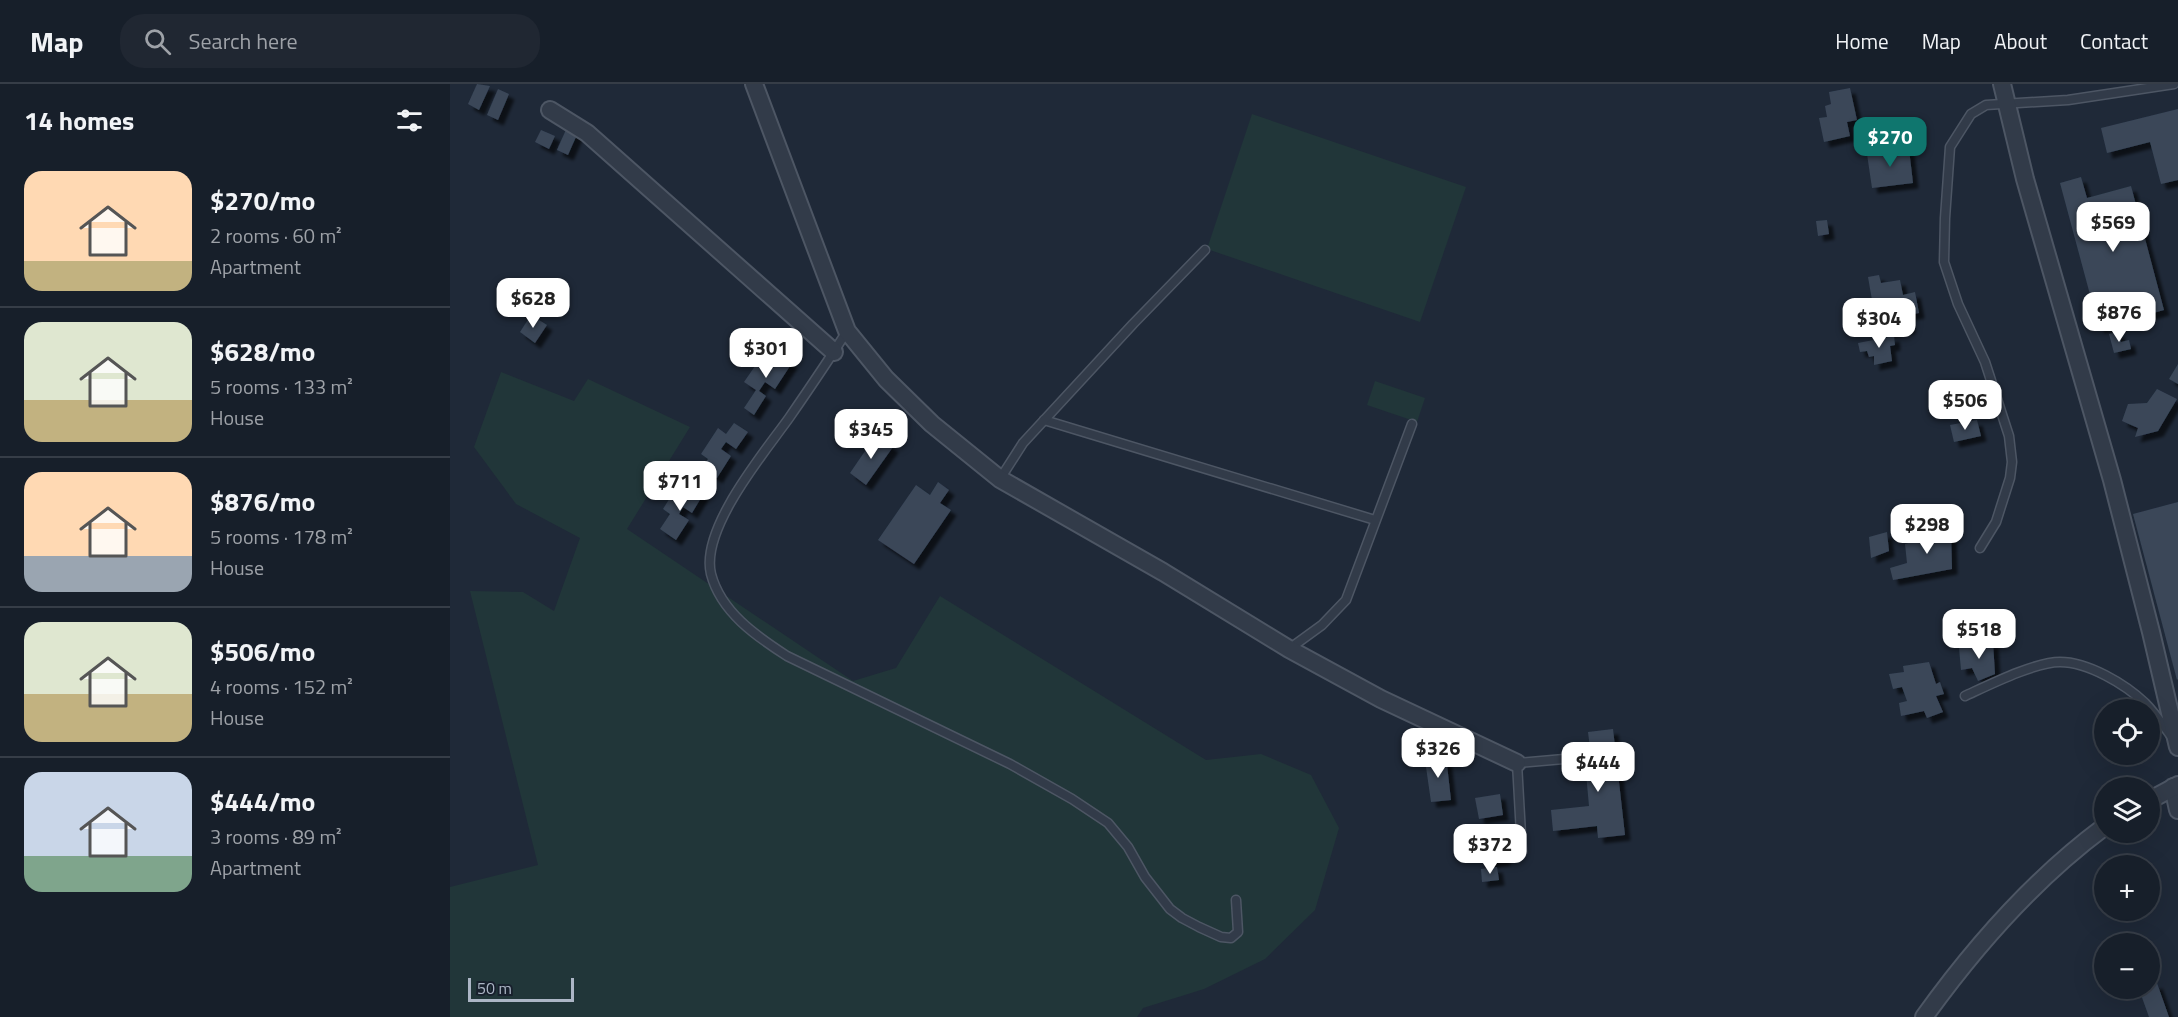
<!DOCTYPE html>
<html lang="en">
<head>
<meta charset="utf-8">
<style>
	:root { --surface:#171f2a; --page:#202732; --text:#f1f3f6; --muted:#9ea2a8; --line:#363d47; --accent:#0f766e }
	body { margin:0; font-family:"Titillium Web",sans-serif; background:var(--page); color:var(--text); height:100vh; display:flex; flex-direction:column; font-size:22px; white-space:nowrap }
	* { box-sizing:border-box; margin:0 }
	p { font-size:20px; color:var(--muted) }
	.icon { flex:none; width:33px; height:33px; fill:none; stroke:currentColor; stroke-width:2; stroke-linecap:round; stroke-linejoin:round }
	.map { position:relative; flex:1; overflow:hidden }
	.side { display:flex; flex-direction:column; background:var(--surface); width:450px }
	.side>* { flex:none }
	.fabs { position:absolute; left:1644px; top:615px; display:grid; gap:12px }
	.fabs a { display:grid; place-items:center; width:66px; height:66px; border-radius:50%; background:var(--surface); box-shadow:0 6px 24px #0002,0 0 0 2px var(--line); font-size:30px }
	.scale { position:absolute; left:18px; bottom:15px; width:106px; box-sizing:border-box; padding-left:6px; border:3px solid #acb6c6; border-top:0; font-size:16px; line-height:21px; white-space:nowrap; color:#acb6c6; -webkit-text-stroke:4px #18202d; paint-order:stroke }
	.price { position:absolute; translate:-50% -51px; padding:0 14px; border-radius:12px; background:#fff; color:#222; font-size:20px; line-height:39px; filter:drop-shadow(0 2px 3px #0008) }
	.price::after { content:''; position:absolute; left:50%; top:36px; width:18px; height:14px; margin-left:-9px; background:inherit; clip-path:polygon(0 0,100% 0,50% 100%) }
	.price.selected { background:var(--accent); color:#fff }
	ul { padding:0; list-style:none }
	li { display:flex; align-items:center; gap:18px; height:150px; padding:0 24px }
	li+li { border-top:2px solid var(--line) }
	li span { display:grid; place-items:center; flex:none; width:168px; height:120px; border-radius:18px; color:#555 }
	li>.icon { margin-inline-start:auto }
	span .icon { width:72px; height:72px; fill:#fffc; stroke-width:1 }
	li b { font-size:26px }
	h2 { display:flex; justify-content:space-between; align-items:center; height:72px; padding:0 24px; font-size:26px }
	header { display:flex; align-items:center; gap:36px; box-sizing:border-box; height:84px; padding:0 30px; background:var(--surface); border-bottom:2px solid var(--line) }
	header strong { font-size:28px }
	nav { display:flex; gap:33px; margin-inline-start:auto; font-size:21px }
	.search { width:420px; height:54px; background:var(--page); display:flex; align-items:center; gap:15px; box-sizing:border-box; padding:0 21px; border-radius:24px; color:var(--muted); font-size:22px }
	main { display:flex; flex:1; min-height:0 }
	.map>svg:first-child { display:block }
</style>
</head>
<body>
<header>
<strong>Map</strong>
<div class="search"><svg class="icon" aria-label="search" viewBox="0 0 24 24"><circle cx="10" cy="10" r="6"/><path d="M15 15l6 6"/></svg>Search here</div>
<nav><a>Home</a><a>Map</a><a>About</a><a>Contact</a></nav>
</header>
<main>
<section class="side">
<h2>14 homes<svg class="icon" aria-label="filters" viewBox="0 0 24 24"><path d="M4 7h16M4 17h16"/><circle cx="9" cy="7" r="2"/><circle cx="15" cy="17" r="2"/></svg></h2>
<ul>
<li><span style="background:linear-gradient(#ffd9b3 75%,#c2b280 0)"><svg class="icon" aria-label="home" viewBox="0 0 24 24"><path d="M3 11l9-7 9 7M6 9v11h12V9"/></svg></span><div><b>$270/mo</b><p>2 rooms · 60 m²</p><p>Apartment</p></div></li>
<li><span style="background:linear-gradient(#dfe7d0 65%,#c2b280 0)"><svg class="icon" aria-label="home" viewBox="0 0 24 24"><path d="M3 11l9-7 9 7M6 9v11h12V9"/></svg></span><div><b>$628/mo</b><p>5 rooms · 133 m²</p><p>House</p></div></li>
<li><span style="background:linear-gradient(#ffd9b3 70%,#9aa5b1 0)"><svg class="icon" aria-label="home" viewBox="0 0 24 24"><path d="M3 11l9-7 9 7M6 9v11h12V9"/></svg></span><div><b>$876/mo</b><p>5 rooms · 178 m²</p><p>House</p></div></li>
<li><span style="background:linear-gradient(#dfe7d0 60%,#c2b280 0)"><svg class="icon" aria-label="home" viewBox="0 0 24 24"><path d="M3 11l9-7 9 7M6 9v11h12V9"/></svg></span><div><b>$506/mo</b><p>4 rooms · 152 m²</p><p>House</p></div></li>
<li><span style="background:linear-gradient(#c9d6e8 70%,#7fa58c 0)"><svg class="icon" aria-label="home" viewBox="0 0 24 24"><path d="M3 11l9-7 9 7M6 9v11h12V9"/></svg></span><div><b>$444/mo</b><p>3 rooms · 89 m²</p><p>Apartment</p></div></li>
</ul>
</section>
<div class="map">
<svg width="1728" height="933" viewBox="0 0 1728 933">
	<defs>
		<filter id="shadow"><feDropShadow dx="5.5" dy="5.5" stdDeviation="1.5" flood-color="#0009"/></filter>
	</defs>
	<rect width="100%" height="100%" fill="#1f2938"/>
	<g fill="#213639">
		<path d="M802,30l214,73 -46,135 -213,-73z"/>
		<path d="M51,288l73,29 14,-22 102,48 -63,102 226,152 43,-13 44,-72 266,164 55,-6 50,21 28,53 -24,82 -50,49 -61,30 -61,19 -6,9h-687v-130l88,-22 -68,-274 53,1 31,19 26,-73 -64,-34 -42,-57z"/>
		<path d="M925,297l50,17 -8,24 -50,-17z"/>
	</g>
	<g fill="#3a4759" filter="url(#shadow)">
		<path d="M27,0l13,2 -11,24 -11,-6z"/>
		<path d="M1400,4l7,32 -10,2 3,14 -26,6 -5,-24 8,-1 -2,-11 6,-2 -2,-12z"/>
		<path d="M48,5l11,5 -11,26 -11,-5z"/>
		<path d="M1728,25v71l-17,4 -11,-42 -43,11 -6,-25z"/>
		<path d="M118,41l11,5 -11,25 -11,-5z"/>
		<path d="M91,46l14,6 -6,13 -14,-7z"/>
		<path d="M1459,65l4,34 -41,5 -5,-34z"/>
		<path d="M1631,93l6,21 44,-12 33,124 -65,18 -39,-145z"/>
		<path d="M1377,136l2,14 -11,2 -2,-15z"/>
		<path d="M1429,191l2,8 19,-3 3,15 12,-3 4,21 -11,2 2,13 -26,5 -2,-11 -6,1 -8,-46z"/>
		<path d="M81,231l16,10 -12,18 -15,-11z"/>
		<path d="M1669,248l2,10 8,-2 2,9 -17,4 -5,-19z"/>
		<path d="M1444,252l1,9 -5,1 2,15 -18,4v-9l-5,1 -2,-6 -7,1 -2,-9z"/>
		<path d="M328,268l14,11 -17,26 -10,-7 -6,9 7,5 -12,19 -10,-7 12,-18 -12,-8 18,-26 9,7z"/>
		<path d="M1728,280v20l-9,-5z"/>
		<path d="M1707,305l20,10 -19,32 -23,6 3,-9 -16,-7 6,-17 19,-1z"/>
		<path d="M1527,336l4,16 -27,6 -4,-17z"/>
		<path d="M284,339l14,9 -12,17 -10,-7 -5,7 10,7 -14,22 -15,-10 6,-9 -7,-5 17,-26 8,6z"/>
		<path d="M426,351l17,12 -27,38 -16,-12z"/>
		<path d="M488,398l11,8 -9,13 11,7 -37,54 -36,-24 38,-55 14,10z"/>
		<path d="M243,402l11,7 -12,20 -9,-6 -4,7 10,6 -13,20 -16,-11 10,-15 -7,-5 10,-16 11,7z"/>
		<path d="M1728,418v177l-1,1 -44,-166z"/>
		<path d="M1488,441l5,6 8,-1 1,39 -59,11 -3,-12 17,-5 -2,-19 25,-8 1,-7z"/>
		<path d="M1437,448l2,19 -18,7 -2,-21z"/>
		<path d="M1543,558l2,32 -17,7 -6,-13 -11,2 -2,-22z"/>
		<path d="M1479,578l7,22 4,-2 4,12 -8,2 7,16 -16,6 -3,-7 -23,5 -2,-13 8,-2 -5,-14 -9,2 -4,-15 15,-2 -1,-6z"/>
		<path d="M1163,645l12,106 -27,3 -1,-12 -44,5 -2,-21 38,-4 -3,-33 7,-1 -5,-40z"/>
		<path d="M996,672l5,44 -20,2 -6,-42z"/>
		<path d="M1050,710l3,21 -24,4 -4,-21z"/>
		<path d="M1052,755l3,21 -23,4 -4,-22z"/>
		<path d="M1047,783l2,13 -17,2 -1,-13z"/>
		<path d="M1707,899l12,34h-20l-10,-28 11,-1v-3z"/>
	</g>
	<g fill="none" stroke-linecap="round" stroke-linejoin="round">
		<defs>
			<g id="lane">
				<path d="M397,247c-18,29 -38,58 -58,87 -25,35 -89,111 -78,156 10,38 45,62 76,82l223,108 62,35 36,24 20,24 17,30 25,32 12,9 17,9 22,10 10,1 7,-6 -2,-32"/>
				<path d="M594,336l331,100"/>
				<path d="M550,395l23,-36 110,-119 72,-74"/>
				<path d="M1530,464l16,-26 14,-44 2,-16 -3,-26 -24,-74 -27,-58 -14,-42 1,-44 5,-71 21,-33 15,-9 82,-5 106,-16"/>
				<path d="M839,565l33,-24 24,-25 66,-176"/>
				<path d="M1515,612c24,-11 70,-34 95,-34 28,0 65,22 85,41 10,10 18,22 26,33"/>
				<path d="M1072,768l-5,-89 47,-4"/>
			</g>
			<g id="street">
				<path d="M304,0l93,247 39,48 46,45 68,55 163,93 126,77 92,50 136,64"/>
				<path d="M1552,0l23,95 87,301 39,152 27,115"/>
				<path d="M100,26l37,23 247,219"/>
				<path d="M1723,703l5,23"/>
				<path d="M1700,716l28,-15"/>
				<path d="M1474,933c51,-71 110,-138 180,-190"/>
			</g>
		</defs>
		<use href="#lane" stroke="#4d5664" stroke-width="11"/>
		<use href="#street" stroke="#4d5664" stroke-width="20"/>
		<use href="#lane" stroke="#323b49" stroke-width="8"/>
		<use href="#street" stroke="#323b49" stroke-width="16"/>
	</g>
</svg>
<div class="fabs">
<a><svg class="icon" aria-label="locate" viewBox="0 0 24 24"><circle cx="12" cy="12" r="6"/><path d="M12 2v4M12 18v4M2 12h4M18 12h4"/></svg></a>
<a><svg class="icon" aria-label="layers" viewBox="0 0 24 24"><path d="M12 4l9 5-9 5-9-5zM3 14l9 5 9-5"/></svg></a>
<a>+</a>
<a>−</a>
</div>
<div class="scale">50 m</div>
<b class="price selected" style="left:1440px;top:84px">$270</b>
<b class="price" style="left:1663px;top:169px">$569</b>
<b class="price" style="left:83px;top:245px">$628</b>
<b class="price" style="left:1669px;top:259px">$876</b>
<b class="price" style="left:1429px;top:265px">$304</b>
<b class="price" style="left:316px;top:295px">$301</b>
<b class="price" style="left:1515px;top:347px">$506</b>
<b class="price" style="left:421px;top:376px">$345</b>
<b class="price" style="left:230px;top:428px">$711</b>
<b class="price" style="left:1477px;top:471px">$298</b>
<b class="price" style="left:1529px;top:576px">$518</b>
<b class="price" style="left:988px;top:695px">$326</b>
<b class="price" style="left:1148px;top:709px">$444</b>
<b class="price" style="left:1040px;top:791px">$372</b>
</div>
</main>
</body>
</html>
